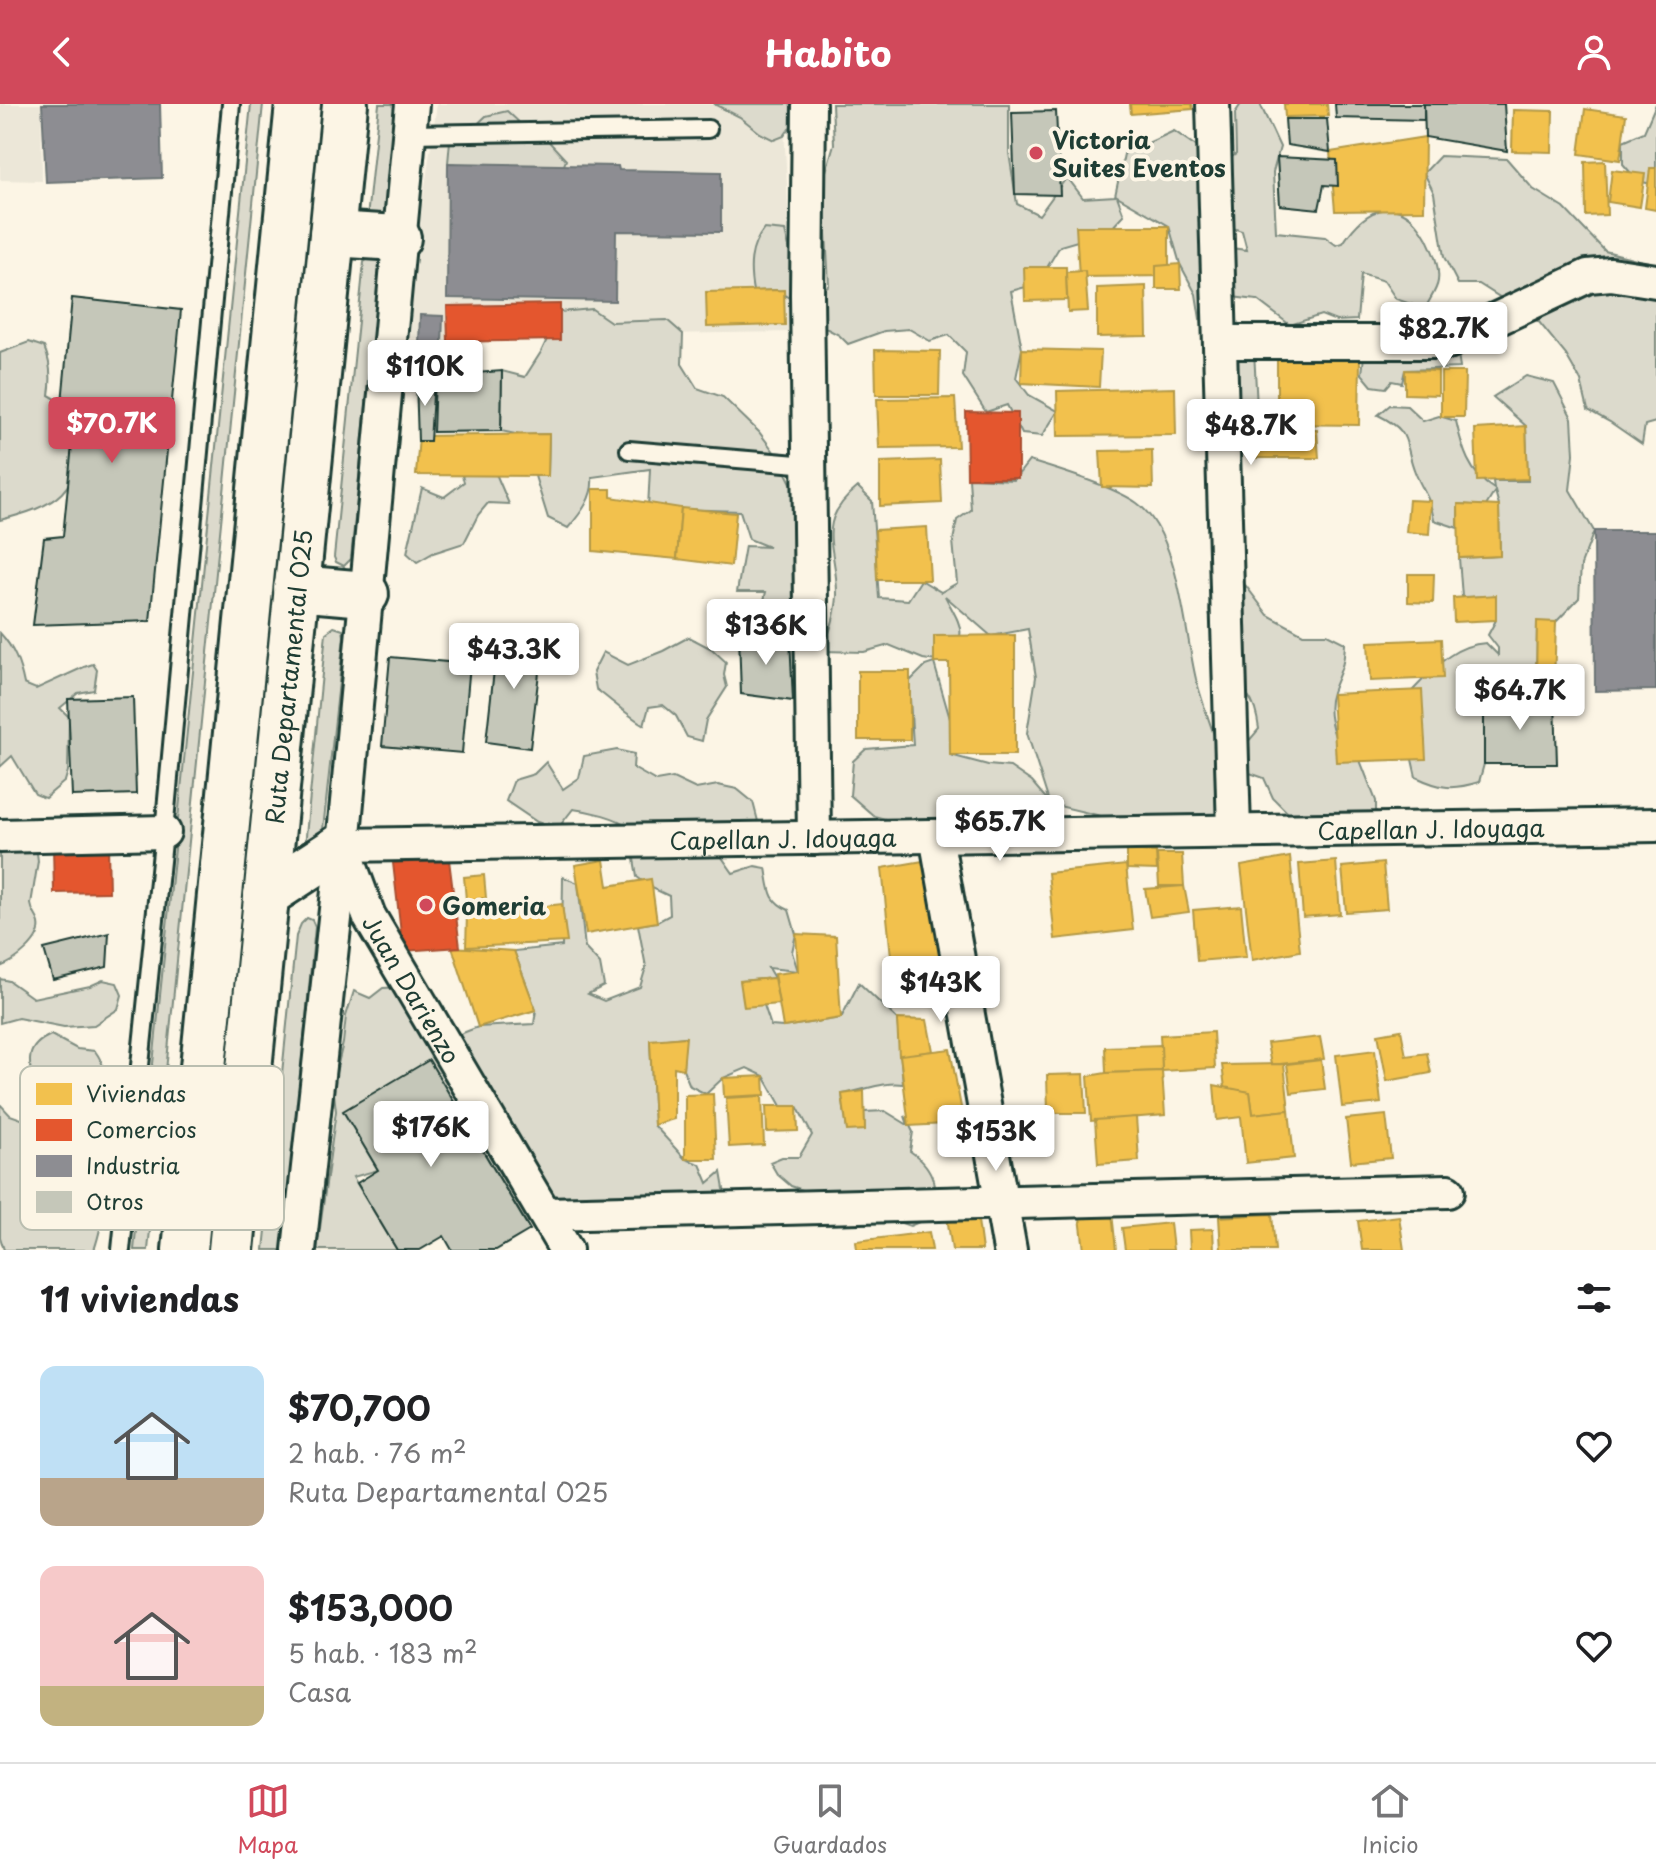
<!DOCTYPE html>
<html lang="es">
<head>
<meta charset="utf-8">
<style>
	:root { --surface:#fff; --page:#f2f2f2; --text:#202124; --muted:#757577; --line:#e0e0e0; --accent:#d1495b }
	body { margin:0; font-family:"Playpen Sans",sans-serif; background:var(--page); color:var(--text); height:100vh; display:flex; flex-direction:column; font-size:30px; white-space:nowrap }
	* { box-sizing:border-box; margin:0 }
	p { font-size:26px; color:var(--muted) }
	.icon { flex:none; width:44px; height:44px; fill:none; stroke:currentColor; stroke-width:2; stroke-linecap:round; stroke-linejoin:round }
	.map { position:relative; height:1146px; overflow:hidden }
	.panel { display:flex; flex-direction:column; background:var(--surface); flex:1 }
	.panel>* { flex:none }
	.price { position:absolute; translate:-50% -68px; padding:0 18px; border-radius:8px; background:#fff; color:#222; font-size:26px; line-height:52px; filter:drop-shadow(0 2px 4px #0008) }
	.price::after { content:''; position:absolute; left:50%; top:48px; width:24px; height:18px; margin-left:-12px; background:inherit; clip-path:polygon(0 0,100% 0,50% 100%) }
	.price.current { background:var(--accent); color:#fff }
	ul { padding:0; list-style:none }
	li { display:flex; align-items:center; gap:24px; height:200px; padding:0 40px }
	li span { display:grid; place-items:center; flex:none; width:224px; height:160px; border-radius:16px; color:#555 }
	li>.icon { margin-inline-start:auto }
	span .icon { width:96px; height:96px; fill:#fffc; stroke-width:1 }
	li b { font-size:34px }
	h2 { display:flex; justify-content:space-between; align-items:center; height:96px; padding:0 40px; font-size:34px }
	header { display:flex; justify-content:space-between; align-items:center; height:104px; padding:0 40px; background:var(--accent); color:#fff; font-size:36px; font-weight:700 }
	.tab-bar { display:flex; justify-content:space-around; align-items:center; height:112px; border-top:2px solid var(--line); background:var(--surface); font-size:22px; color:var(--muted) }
	.tab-bar a { display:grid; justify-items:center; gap:4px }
	.tab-bar .current { color:var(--accent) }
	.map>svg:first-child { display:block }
</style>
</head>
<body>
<header><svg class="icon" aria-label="back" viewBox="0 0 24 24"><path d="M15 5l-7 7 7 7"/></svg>Habito<svg class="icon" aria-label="person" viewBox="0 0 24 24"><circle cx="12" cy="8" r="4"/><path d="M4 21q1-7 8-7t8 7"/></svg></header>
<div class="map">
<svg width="1656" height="1146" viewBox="0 0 1656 1146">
	<rect width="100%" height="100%" fill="#fcf5e5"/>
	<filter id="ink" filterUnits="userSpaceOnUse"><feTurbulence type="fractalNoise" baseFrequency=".0125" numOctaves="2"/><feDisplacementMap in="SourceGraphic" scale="16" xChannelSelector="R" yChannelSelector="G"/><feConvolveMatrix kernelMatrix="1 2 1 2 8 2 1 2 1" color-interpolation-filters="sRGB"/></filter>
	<g filter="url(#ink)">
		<g fill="#ece7d8">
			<path d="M0,0h41l1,77 -42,-1z"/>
			<path d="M437,0h346l11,228 -391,6z"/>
		</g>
		<g fill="#dcdacc" stroke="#7e8c80" stroke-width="2">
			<path d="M251,0h12l-115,1146h-14z"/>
			<path d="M321,0h3l-114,1146h-4z"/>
			<path d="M379,0h16l-11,116 -17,-2z"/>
			<path d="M714,0h76l6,15 -12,17 -10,4 -14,-7 -20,-16z"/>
			<path d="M832,0h177v49l8,51 22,11 28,-38 16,21 32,-2 9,-42 50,-23 48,33 14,-10 -1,-41 6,-9h19l20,43 -7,25 3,60 49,5 11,8 7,-2c24,-38 59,-50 84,-4 6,13 13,27 11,42 -1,9 -9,19 -13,28l-29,-10 -12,-18 -23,-7 -4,46 -21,1 -15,-6 -31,10 -33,-25 -25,-3 -2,-49 17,2 -5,-19 -25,-8 2,91 -19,5 -4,-25 -16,-30 -11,-38 -52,-30 7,19 -16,17 -48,14 -23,38 -26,7 11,58 -6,29 13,17 29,16 -16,25 -20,-2 -15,-29 -21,7 -23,-36 3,-24 -17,-17 -19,6 -21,-12 -25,2 -36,13 -9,-9 -21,-11 -5,-27 16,-12 -6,-103 11,-38z"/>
			<path d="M1656,0v81l-18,-4 -15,-17v-23l21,-9z"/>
			<path d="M507,7l16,15 17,6 26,28 -6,15 -112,-12 2,-22 18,-8 18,-17z"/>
			<path d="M1440,52l67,3 26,30 31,19 41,43 31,8 20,17v146l-11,3 -3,19 -32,-22 -22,-12 -7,-29 -15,-26 -27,-33 -60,-38h-21l-14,-27 -10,-64 -10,-20z"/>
			<path d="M764,125l21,2 5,21 12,14 -10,34 -15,-10 -24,1c-4,-23 -4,-43 11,-62z"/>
			<path d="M370,154l9,2 1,3 -29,296 -7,7 -8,-4 -2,-5 30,-295z"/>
			<path d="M592,205l19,13 56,-2 16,14 -1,30 15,24 26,9 36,35 19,25 17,34 -1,25 16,3 -12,117 -22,1 5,-14 -19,-15 4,-16h-29l8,-46 24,1 -20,-8 -9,-28 -92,-3 2,-39 -58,8c2,20 -11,36 -24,51l-20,-10 -13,-42h13l1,-42 -29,1 -19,-4 1,-60 23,6 16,-25 19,-40z"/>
			<path d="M29,238l15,5c7,16 8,30 5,48 21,11 13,16 19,35 21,61 -15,77 -68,90v-167z"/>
			<path d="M1254,247l4,75 -22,5 -3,-77z"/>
			<path d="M1458,249l2,15 -55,2 -3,13 -10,-2 -6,7 -14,-2 -10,-12 2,-18z"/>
			<path d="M1526,272l28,7 18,35 2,36 -4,36 24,41 -13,34 -2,33 -23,24h-19l-1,61 -34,12 -14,-15 -4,21v63l-5,18c-26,8 -38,7 -63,-5l-5,-22 14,-14 -14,-49c23,-23 41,-47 75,-49l12,12v-7l-10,-13 8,-15v-24l-34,1 -3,-39 41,-2 -1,-50 -4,-15 -9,15 -28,-2v24l-24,-8c-4,-24 -11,-28 -19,-48 -12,-30 -2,-40 -37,-57l12,-10 17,1 16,15 16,-5 17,5c6,27 13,53 38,68l-1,-8h35l-2,-55 -33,-29z"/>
			<path d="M1029,357c27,8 87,27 108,42 43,32 47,127 59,176 10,37 25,74 37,110l-31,51 -151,-36 5,20 -47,21 -52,-29 -11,19 -72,-19 -24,-21 3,-34 13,-12 47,-4 -4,-63 16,-16 9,-3 16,56v36l38,10 22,2 22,15 17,20 -22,-69 9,-56 -8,-48 -37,7 -46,-40c16,31 23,34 4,67l-26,-4 -34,-14 -25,7 -41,-1c6,-17 13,-36 14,-55 1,-48 -25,-72 21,-109l14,14 7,97 29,2 13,-20 20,12 16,-9 -4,-42 4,-21 14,-10 -2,-32 45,2z"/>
			<path d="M483,362l14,10 12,28 -21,-1 -10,12 -14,28 -31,10 -16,9 -10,-9 15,-65 22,9 20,-15 -2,-6z"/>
			<path d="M1237,470l31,41 35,19h24l18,9c-1,26 -5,27 -13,49 -8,23 4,47 12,69l12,-11 20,51v28l-85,-13 -18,-18 -9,-20 -17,-6v-29l12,-14c-4,-31 -11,-39 -40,-53l-10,-65 4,-31z"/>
			<path d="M334,523l9,3 1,6 -23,212 -16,-2 21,-213z"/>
			<path d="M0,529c14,15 20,31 24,51l12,5 48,-22 9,-3 4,6 -3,20 -16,3 -18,15 9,9 -1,54 -3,10 -20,17 -10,-4 -23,-38 -12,11z"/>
			<path d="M689,533l23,12 14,13 -2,13 3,12 -21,33 -4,21 -15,-4 -11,-21 -13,-11 -14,2 -5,18c-18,-11 -32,-24 -48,-36l-3,-17 10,-20 25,13 35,-14z"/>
			<path d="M617,646l17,4 -1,14 23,13 17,-3 23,11 22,-4 19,4 16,13 7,27 -41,24 14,20 22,-7 11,2c4,21 2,33 23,42l7,24 -4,18 6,19 -30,-3 6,10 -33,3 23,24 7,21 12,1 58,-9 18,-35 38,36 6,65c-21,-3 -39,7 -61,10l5,36h18l-1,-18 21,-1 23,14 -3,-9 8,16 -3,19c27,19 28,37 19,67l-19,8 -119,-40 -14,-12 -7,-12 12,-5h17l13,-22 -15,-29h-16l-17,-30 -17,-8 -24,10 -17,16 -16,-8 -7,-17 2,-32 -35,4 4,84 31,34 15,5 8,19 13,-11 6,34 -95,-12 -9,10 -72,19 -25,-1 -97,-161 -51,109 -25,7 44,73h-80l19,-139 -3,-26 10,-42 3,-27 8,-25 16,7 13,-10 19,-1 53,49 23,-9 56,-3 2,-14 -22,-59 48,-5 1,-69 15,6 7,65 15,16 4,22 -16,8 16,7 36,-14 6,-20 -8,-42 19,-3 13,-7 -1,-19 -17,-8 -15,-11 -4,-24 26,4c-13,-10 -18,-20 -28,-29 -14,-11 -41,-17 -58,-19l-15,19 -21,-6 -31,-21 8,-21 20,-6 12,-12 17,27 16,-11 5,-22z"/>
			<path d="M0,730l30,7 7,12 1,8 -7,43c1,9 6,11 8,19 4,18 -25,39 -39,44z"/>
			<path d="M307,814l5,2 3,7 -32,323h-19l32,-314 5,-12z"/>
			<path d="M0,875l9,2 24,17 57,-12 13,-6 14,3 5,12 -4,14 -24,16 -30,2 -46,-9 -18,5z"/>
			<path d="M51,931l26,14 18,2c20,27 12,59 4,90 -2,7 -6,16 -6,24 0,12 8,24 10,36 2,11 -5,38 -9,49h-90l-4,-13v-133l10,11 14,5 11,-8c6,-30 -24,-60 16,-77z"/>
		</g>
		<g fill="#f2c14e" stroke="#b39946" stroke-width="2">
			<path d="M1130,0h62l1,5 -62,5z"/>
			<path d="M1284,0h43l1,12 -43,1z"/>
			<path d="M1585,5l41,6 -6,45 -41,-6z"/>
			<path d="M1513,6l40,1 -1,41 -40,-1z"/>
			<path d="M1425,33l-1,73 -89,1 -5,-59z"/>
			<path d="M1605,57l2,54 -21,1 -1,-54z"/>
			<path d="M1650,64h6v42l-11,-2z"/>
			<path d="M1612,66l33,4 -5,33 -32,-5z"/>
			<path d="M1076,122h93v50l-90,1z"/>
			<path d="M1180,160l1,25h-25v-23z"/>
			<path d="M1024,163h42l1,33 -42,1z"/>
			<path d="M1085,167l3,40 -20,1 -2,-40z"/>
			<path d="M1146,182l1,50 -50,1v-49z"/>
			<path d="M784,186l1,35 -78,2 -1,-35z"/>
			<path d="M1022,245l79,2 -2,36 -78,-4z"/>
			<path d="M875,246l65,1 -1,44h-63z"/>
			<path d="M1277,253l83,1 -1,67 -82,-1z"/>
			<path d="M1405,266l33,1v24l-33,-1z"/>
			<path d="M1441,268h24l-1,45h-23z"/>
			<path d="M1175,284l1,47 -118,1 -1,-45z"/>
			<path d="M955,294l3,49 -79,1 -2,-49z"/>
			<path d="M1526,322l2,53 -51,2 -2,-52z"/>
			<path d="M1317,326l2,28h-70v-27z"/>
			<path d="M549,330l-1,42 -132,-1 3,-39z"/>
			<path d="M1152,346l1,38 -51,-1 -2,-36z"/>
			<path d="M940,356l2,43 -62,3v-44z"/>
			<path d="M593,385h18v8l70,11 -4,51 -84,-8z"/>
			<path d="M1409,396l22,1 -2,33 -23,-2z"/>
			<path d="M1458,400l41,2 1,50 -41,2z"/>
			<path d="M681,404l55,5 -5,53 -54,-7z"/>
			<path d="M927,423l3,53h-53l-2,-50z"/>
			<path d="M1408,470h26l-1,29 -25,-1z"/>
			<path d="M1496,491v25l-42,2 -1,-24z"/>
			<path d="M1537,517l19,1 -2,62 -18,-1z"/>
			<path d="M1015,531v120h-65l-1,-92h-15v-27z"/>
			<path d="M1441,535l2,39 -73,3 -2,-39z"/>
			<rect x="858" y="567" width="52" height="69"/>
			<path d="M1422,586l4,69 -90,3 -4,-68z"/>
			<path d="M1127,746l29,2 1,18 -30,-1z"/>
			<path d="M1157,750h25l2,32h-25z"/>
			<path d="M1290,753l10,94 -48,9 -11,-94z"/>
			<path d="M604,756l4,26 43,-7 6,43 -71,12 -11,-69z"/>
			<path d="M929,756l21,103 -57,13 -11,-108z"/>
			<path d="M1336,757l4,53 -37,3 -4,-53z"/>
			<path d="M1383,759l4,46 -41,3 -4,-45z"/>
			<path d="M1126,761l7,65 -78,9 -7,-66z"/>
			<path d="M484,771l2,23 -20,2 -2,-23z"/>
			<path d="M1184,782l5,26 -39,5 -5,-28z"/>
			<path d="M562,800l5,38 -101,5 1,-33z"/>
			<path d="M1241,802l5,51 -49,4 -4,-51z"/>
			<path d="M796,830l40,2 5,82 -58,9 -9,-53 24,-3z"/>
			<path d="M452,843l62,4 22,59 -58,17z"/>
			<path d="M774,874l5,26 -35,3 -4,-26z"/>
			<path d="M897,915l30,1 6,31 -34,5z"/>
			<path d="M1401,926l5,26 21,-3 4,20 -44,8 -9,-47z"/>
			<path d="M1213,928l2,36 -53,3 -2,-36z"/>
			<path d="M686,933l-3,32 -9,-2v52l-20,6 -4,-85z"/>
			<path d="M1320,933l4,22 -53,6 -4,-22z"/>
			<path d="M1161,941l1,26 -56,2 -1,-26z"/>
			<path d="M950,945l14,74 -55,3 -9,-71z"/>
			<path d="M1375,946l6,53 -39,4 -6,-52z"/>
			<path d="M1321,956l4,29 -34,4 -4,-29z"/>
			<path d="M1284,960l5,46 -36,4 -3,-22 -25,-4 -3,-23z"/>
			<path d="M1162,967l3,44 -74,6 -3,-45 18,-3z"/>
			<path d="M1084,970l2,39h-38l-1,-38z"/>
			<path d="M764,972l1,19 -41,2 -1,-19z"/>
			<path d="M1214,981l36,7 3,22 36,-4 5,48 -48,5 -5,-46 -24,3z"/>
			<path d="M864,987l1,39 -18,1 -5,-37z"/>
			<path d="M713,990l3,65h-31v-64z"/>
			<path d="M762,992l2,49 -35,2 -3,-49z"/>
			<path d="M766,1002h31l1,25 -31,1z"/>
			<path d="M1386,1011l5,43 -40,4 -5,-43z"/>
			<path d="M1136,1013l3,44 -41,3 -3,-44z"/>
			<path d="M977,1109l5,37h-30l-5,-33z"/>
			<path d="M1112,1109l4,37h-32l-4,-33z"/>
			<path d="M1272,1110l3,36h-54l-2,-33z"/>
			<path d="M1399,1112l5,34h-42l-4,-29z"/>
			<path d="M1170,1119l3,27h-48l-3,-22z"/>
			<path d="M1213,1125l1,21h-24l-1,-20z"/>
			<path d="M929,1128l3,18h-75l-1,-9z"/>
		</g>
		<g fill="#e4572e" stroke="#a94f30" stroke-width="2">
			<path d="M560,200v36l-112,2 -1,-36z"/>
			<path d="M420,242l29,2 -2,32 -29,-2z"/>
			<path d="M966,308l52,1v65h-51z"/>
			<path d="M53,741h55l1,47 -55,1z"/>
			<path d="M449,756l11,87 -57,4 -10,-88z"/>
		</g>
		<g fill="#8d8d92" stroke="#6c7576" stroke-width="2">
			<path d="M42,0h118l2,74 -116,4z"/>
			<path d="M448,59l170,3 1,4 102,2v60l-105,-1 -1,70 -168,-3z"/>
			<path d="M420,211l23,1 -1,29 -23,-1z"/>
			<path d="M1594,427h62v159l-61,1z"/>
		</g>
		<g fill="#c5c7b9" stroke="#1f3d34" stroke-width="2">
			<path d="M1335,0h89v16l-88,-2z"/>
			<path d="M1424,0h80l3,47 -82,-14z"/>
			<path d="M1056,7l4,84 -45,-1 -3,-82z"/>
			<path d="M1285,15h42l3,33 -43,-7z"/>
			<path d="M1277,53l60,3 1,26 -14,-1 -5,24 -39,-4z"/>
			<path d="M72,194l109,12 -31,311 -117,4 11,-87 19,-2 12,-122 -14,-1z"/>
			<path d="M502,267l-1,60 -68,1 2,-56z"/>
			<path d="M434,275l-4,62h-12l-2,-61z"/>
			<path d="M498,530l45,5 -13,109 -44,-6z"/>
			<path d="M739,531l51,3 3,63 -52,-7z"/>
			<path d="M390,553l80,7 -8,89 -80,-7z"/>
			<path d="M133,593l3,97 -64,2 -4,-97z"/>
			<path d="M1484,596h71l2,64h-73z"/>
			<path d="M109,829l-2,34 -54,13 -9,-31z"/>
			<path d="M429,956l101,170 -34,20h-44l-8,-14 -24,14h-23l-40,-67 21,-13 -35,-59z"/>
		</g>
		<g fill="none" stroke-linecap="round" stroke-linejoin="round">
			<defs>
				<g id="lane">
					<path d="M409,30l299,-5"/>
					<path d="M629,346l180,15"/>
					<path d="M121,1146l43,-418 67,-728"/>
				</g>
				<g id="street">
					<path d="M809,0l-2,191 7,543"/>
					<path d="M1213,0l21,727"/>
					<path d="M1220,238h228l140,-66 23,-2 45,7"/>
					<path d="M0,732l164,-4"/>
					<path d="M936,732l74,414"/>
					<path id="s1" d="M343,741l1313,-20"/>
					<path id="s2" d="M345,747l24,65 197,334"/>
					<path d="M546,1110l902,-23"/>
					<path d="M299,1146l44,-405 69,-741"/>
				</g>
				<g id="highway">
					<path d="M332,130l66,4"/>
					<path d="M296,484l70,6"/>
					<path d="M266,791l77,-50"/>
					<path d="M185,1146l113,-1146"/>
					<path id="s3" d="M231,1146l114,-1146"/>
				</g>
			</defs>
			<use href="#lane" stroke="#1f3d34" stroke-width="22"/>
			<use href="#street" stroke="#1f3d34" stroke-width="38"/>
			<use href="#highway" stroke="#1f3d34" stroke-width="50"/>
			<use href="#lane" stroke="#fcf5e5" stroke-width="16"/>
			<use href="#street" stroke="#fcf5e5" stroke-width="32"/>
			<use href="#highway" stroke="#fcf5e5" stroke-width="44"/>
		</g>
	</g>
	<g fill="#d1495b" stroke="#fcf5e5" stroke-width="3">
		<circle cx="1036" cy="49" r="8"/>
		<circle cx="426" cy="801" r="8"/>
	</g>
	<g text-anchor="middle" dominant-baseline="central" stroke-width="8" stroke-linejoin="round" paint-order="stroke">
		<g font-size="24" font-weight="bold" fill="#1f3d34" stroke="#fcf5e5" text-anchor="start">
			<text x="1052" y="35">Victoria<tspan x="1052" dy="28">Suites Eventos</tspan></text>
			<text x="442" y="801">Gomeria</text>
		</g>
		<g font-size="24" fill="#1f3d34" stroke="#fcf5e5">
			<text stroke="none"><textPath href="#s3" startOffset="576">Ruta Departamental 025</textPath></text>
			<text stroke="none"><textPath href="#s1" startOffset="1088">Capellan J. Idoyaga</textPath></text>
			<text stroke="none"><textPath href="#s1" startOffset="440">Capellan J. Idoyaga</textPath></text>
			<text stroke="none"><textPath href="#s2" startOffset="154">Juan Darienzo</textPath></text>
		</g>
	</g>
	<rect x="20" y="962" width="264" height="164" rx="12" fill="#fcf5e5" stroke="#babeb0" stroke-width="2"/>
	<rect x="36" y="979" width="36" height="22" fill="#f2c14e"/>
	<rect x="36" y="1015" width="36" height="22" fill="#e4572e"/>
	<rect x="36" y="1051" width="36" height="22" fill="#8d8d92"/>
	<rect x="36" y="1087" width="36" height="22" fill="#c5c7b9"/>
	<g font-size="22" fill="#1f3d34">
		<text x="86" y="998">Viviendas</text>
		<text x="86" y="1034">Comercios</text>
		<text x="86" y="1070">Industria</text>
		<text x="86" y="1106">Otros</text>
	</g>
</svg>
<b class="price" style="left:1444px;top:266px">$82.7K</b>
<b class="price" style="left:425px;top:304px">$110K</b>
<b class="price current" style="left:112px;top:361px">$70.7K</b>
<b class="price" style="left:1251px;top:363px">$48.7K</b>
<b class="price" style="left:766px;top:563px">$136K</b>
<b class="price" style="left:514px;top:587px">$43.3K</b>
<b class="price" style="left:1520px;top:628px">$64.7K</b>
<b class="price" style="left:1000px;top:759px">$65.7K</b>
<b class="price" style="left:941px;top:920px">$143K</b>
<b class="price" style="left:431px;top:1065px">$176K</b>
<b class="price" style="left:996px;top:1069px">$153K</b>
</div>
<section class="panel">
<h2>11 viviendas<svg class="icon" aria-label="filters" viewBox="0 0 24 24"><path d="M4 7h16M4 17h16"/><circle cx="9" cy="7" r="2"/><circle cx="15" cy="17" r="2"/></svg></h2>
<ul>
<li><span style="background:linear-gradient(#bfe0f5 70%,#b9a48a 0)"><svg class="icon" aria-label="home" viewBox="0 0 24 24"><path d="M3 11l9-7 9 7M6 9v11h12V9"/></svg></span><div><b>$70,700</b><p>2 hab. · 76 m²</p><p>Ruta Departamental 025</p></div><svg class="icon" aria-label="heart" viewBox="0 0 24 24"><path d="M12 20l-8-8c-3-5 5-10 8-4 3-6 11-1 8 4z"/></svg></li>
<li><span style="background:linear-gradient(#f6c9c9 75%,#c2b280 0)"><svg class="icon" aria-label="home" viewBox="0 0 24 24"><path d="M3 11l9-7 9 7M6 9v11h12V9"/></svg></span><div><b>$153,000</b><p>5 hab. · 183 m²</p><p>Casa</p></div><svg class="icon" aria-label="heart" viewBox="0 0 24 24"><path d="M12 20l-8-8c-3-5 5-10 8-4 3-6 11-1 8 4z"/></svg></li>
</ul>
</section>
<nav class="tab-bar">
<a class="current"><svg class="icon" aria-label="map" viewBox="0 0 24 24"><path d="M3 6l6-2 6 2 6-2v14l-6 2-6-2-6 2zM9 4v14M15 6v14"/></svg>Mapa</a>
<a><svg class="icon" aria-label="saved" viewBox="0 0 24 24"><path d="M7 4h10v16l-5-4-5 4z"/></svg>Guardados</a>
<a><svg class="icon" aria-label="home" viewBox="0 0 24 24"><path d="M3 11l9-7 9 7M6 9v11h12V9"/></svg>Inicio</a>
</nav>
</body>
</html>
